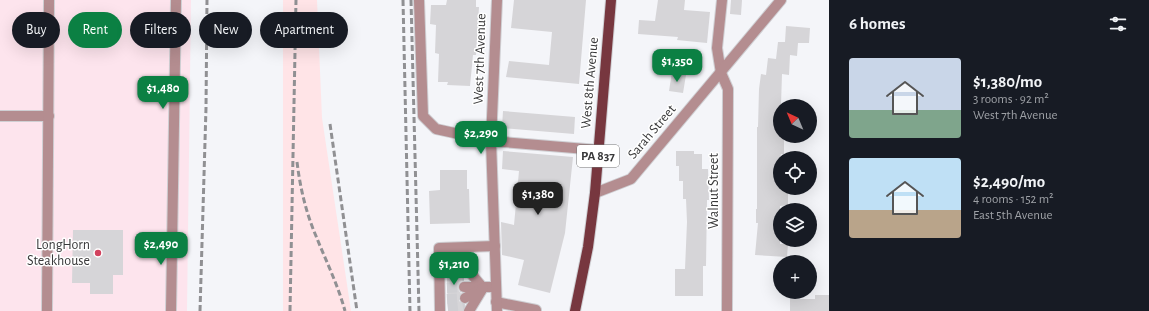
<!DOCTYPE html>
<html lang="en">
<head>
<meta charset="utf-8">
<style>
	:root { --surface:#171b24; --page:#20242c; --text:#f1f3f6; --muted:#9ea1a6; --accent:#0b8043 }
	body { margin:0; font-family:"Alegreya Sans",sans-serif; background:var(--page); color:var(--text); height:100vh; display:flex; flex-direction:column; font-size:15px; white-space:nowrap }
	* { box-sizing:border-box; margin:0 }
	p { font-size:13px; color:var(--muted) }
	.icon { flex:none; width:22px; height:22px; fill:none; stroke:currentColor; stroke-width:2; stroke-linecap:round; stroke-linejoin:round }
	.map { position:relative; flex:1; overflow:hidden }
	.side { display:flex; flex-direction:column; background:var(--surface); width:320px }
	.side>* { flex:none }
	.top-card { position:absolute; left:12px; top:12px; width:380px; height:36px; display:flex; gap:8px }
	.needle { width:26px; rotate:316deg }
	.buttons { position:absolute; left:773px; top:99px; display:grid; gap:8px }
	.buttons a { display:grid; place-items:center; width:44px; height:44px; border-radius:50%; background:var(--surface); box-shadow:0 4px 16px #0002; font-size:20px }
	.price { position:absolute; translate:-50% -34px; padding:0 9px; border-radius:8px; background:var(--accent); color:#fff; font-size:13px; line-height:26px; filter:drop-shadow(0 1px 2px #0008) }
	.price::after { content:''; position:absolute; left:50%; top:24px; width:12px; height:9px; margin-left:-6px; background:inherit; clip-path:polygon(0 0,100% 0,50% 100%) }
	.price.on { background:#222; color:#fff }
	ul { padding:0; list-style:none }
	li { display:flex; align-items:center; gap:12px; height:100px; padding:0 20px }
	li span { display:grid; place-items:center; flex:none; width:112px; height:80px; border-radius:4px; color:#555 }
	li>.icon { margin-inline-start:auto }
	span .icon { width:48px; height:48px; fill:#fffc; stroke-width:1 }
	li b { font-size:17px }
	h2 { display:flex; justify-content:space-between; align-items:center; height:48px; padding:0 20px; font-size:17px }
	.tag { padding:0 14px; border-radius:18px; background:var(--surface); box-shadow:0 4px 16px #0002; font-size:14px; line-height:36px }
	.tag.on { background:var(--accent); color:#fff }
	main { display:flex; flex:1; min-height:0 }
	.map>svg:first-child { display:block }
</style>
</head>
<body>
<main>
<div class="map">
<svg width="829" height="311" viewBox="0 0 829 311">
	<rect width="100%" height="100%" fill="#f4f5f9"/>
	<path fill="#fde4ed" d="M0,0h191l-4,311h-187z"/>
	<path fill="#ffe4e7" d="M283,0h34l5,118 29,193h-68z"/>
	<g fill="#d6d5d8">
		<path d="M447,0h29v7h3l-3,48h-3l-3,31 -23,-1 1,-3h-10l1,-28 -4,-1 1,-28 -6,-1 1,-19h15z"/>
		<path d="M514,0h72l-7,84 -73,-7 3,-16 40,4 3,-33 -41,-4z"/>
		<path d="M658,0h27l-1,10 26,2 -3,31 -30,-3 1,-3 -40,-3 1,-14 16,1z"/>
		<path d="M731,0h11l-1,15 -11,-1z"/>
		<path d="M786,26l24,2 -1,15h-11l-1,13 -7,-1 -1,20 -7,-1 -2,62h4v18h-3l-1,4v30h8v17l-8,1v38h8l-1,13 -32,-2 3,-32h-2v-14h1v-82h1l1,-38 2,-15 5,1 2,-17 8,1 2,-17h7z"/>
		<path d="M672,72l14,3 -3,18 -14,-2z"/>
		<path d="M503,111l72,6 -1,17 -72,-6z"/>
		<path d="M503,151l70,6 -8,76 -15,60 -32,-8 6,-25 -22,-5 -1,-33 13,3 5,-54 -17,-2z"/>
		<path d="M676,151h18v3h8v15h6l1,31h-2l-1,66h-3v30h-28v-27h10l2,-47 -1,-23h-3v-18h-4v-15h-3z"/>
		<path d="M440,170h27v19h2l1,34 -40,1 -1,-33 11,-1z"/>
		<path d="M73,230h50v45h-10v19h-23v-11h-18z"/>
		<path d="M446,260h14l-2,6 6,9v5l-4,2 -2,5 1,4 2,2 -2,5v3l6,3 -2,7h-15z"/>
		<path d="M815,295h14v16h-39v-12h25z"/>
	</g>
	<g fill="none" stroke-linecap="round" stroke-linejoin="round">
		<g stroke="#cfcfd3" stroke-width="10" stroke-dasharray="10 5" stroke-linecap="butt">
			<path d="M446,265h18"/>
			<path d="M447,276h17"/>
			<path d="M447,288l17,-1"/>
			<path d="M447,299l18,-1"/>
			<path d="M448,309l17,-2"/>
		</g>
		<defs>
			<g id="minor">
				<path d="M419,0l4,116 13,13 55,12 107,9"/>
				<path d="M722,0l-5,48 4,25 7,16 -1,222"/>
				<path d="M0,116h49"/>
				<path d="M595,193l36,-14 150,-179"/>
				<path d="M464,265l19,23"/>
				<path d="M464,287h32"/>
				<path d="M465,298l18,-10"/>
				<path d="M496,302l40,8"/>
				<path d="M47,311l2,-311"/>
				<path d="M171,311l5,-311"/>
				<path d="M440,311l-1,-63 56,-2"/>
				<path d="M469,311l14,-23"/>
				<path d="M497,311l-6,-170 6,-141"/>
			</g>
			<path id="major" d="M575,311l13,-64 7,-54 16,-193"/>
		</defs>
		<use href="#minor" stroke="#cfcfd3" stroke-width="12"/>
		<use href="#major" stroke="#cfcfd3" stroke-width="12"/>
		<use href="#minor" stroke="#b48d90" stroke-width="10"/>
		<use href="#major" stroke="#77373f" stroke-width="10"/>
		<g stroke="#909093" stroke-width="3" stroke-dasharray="6 3" stroke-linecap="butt">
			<path d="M403,0l7,311"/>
			<path d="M411,0l8,311"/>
			<path d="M330,124l27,187"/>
			<path d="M297,162c3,25 9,51 19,74 10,25 22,49 29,75"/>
			<path d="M200,311l6,-203 1,-108"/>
			<path d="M290,311l6,-311"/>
		</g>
	</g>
	<circle fill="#d2425e" stroke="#fff" stroke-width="1.5" cx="98" cy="253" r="4"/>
	<g text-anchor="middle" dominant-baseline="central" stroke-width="3" stroke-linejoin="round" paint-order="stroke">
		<rect fill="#fff" stroke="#747475" stroke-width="1" x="577" y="145" width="42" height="22" rx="3"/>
		<g font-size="13" font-weight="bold" fill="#39393a">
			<text x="598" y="156">PA 837</text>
		</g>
		<g font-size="14" fill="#39393a" stroke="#fff">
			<text transform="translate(480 59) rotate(-88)">West 7th Avenue</text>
			<text transform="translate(590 83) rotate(-85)">West 8th Avenue</text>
			<text transform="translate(652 132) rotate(-50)">Sarah Street</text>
			<text transform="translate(714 191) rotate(-90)">Walnut Street</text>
		</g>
		<g font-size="14" fill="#39393a" stroke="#fff" text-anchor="end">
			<text x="90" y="245">LongHorn<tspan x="90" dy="16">Steakhouse</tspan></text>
		</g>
	</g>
</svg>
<div class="buttons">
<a><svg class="needle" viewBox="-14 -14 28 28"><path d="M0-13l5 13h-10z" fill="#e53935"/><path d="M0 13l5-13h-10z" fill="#9ea1a6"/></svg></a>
<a><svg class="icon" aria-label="locate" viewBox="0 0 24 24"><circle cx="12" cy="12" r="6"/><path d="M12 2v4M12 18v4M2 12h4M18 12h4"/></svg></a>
<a><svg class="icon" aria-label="layers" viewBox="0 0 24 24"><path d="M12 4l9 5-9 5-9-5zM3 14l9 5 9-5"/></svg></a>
<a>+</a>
</div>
<b class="price" style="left:677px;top:83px">$1,350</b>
<b class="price" style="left:163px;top:110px">$1,480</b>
<b class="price" style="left:481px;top:155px">$2,290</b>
<b class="price on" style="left:538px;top:216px">$1,380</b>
<b class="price" style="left:161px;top:266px">$2,490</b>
<b class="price" style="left:454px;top:286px">$1,210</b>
<div class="top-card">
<a class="tag">Buy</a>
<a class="tag on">Rent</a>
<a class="tag">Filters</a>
<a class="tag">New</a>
<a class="tag">Apartment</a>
</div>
</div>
<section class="side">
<h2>6 homes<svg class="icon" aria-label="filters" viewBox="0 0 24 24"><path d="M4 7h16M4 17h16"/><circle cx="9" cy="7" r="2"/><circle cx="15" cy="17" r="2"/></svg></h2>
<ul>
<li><span style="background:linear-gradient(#c9d6e8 65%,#7fa58c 0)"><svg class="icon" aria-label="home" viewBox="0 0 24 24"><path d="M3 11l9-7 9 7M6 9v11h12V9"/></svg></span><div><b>$1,380/mo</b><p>3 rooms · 92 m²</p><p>West 7th Avenue</p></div></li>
<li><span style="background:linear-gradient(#bfe0f5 65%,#b9a48a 0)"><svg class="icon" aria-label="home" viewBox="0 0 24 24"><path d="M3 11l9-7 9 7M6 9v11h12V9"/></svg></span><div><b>$2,490/mo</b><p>4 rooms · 152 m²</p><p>East 5th Avenue</p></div></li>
</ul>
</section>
</main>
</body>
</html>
